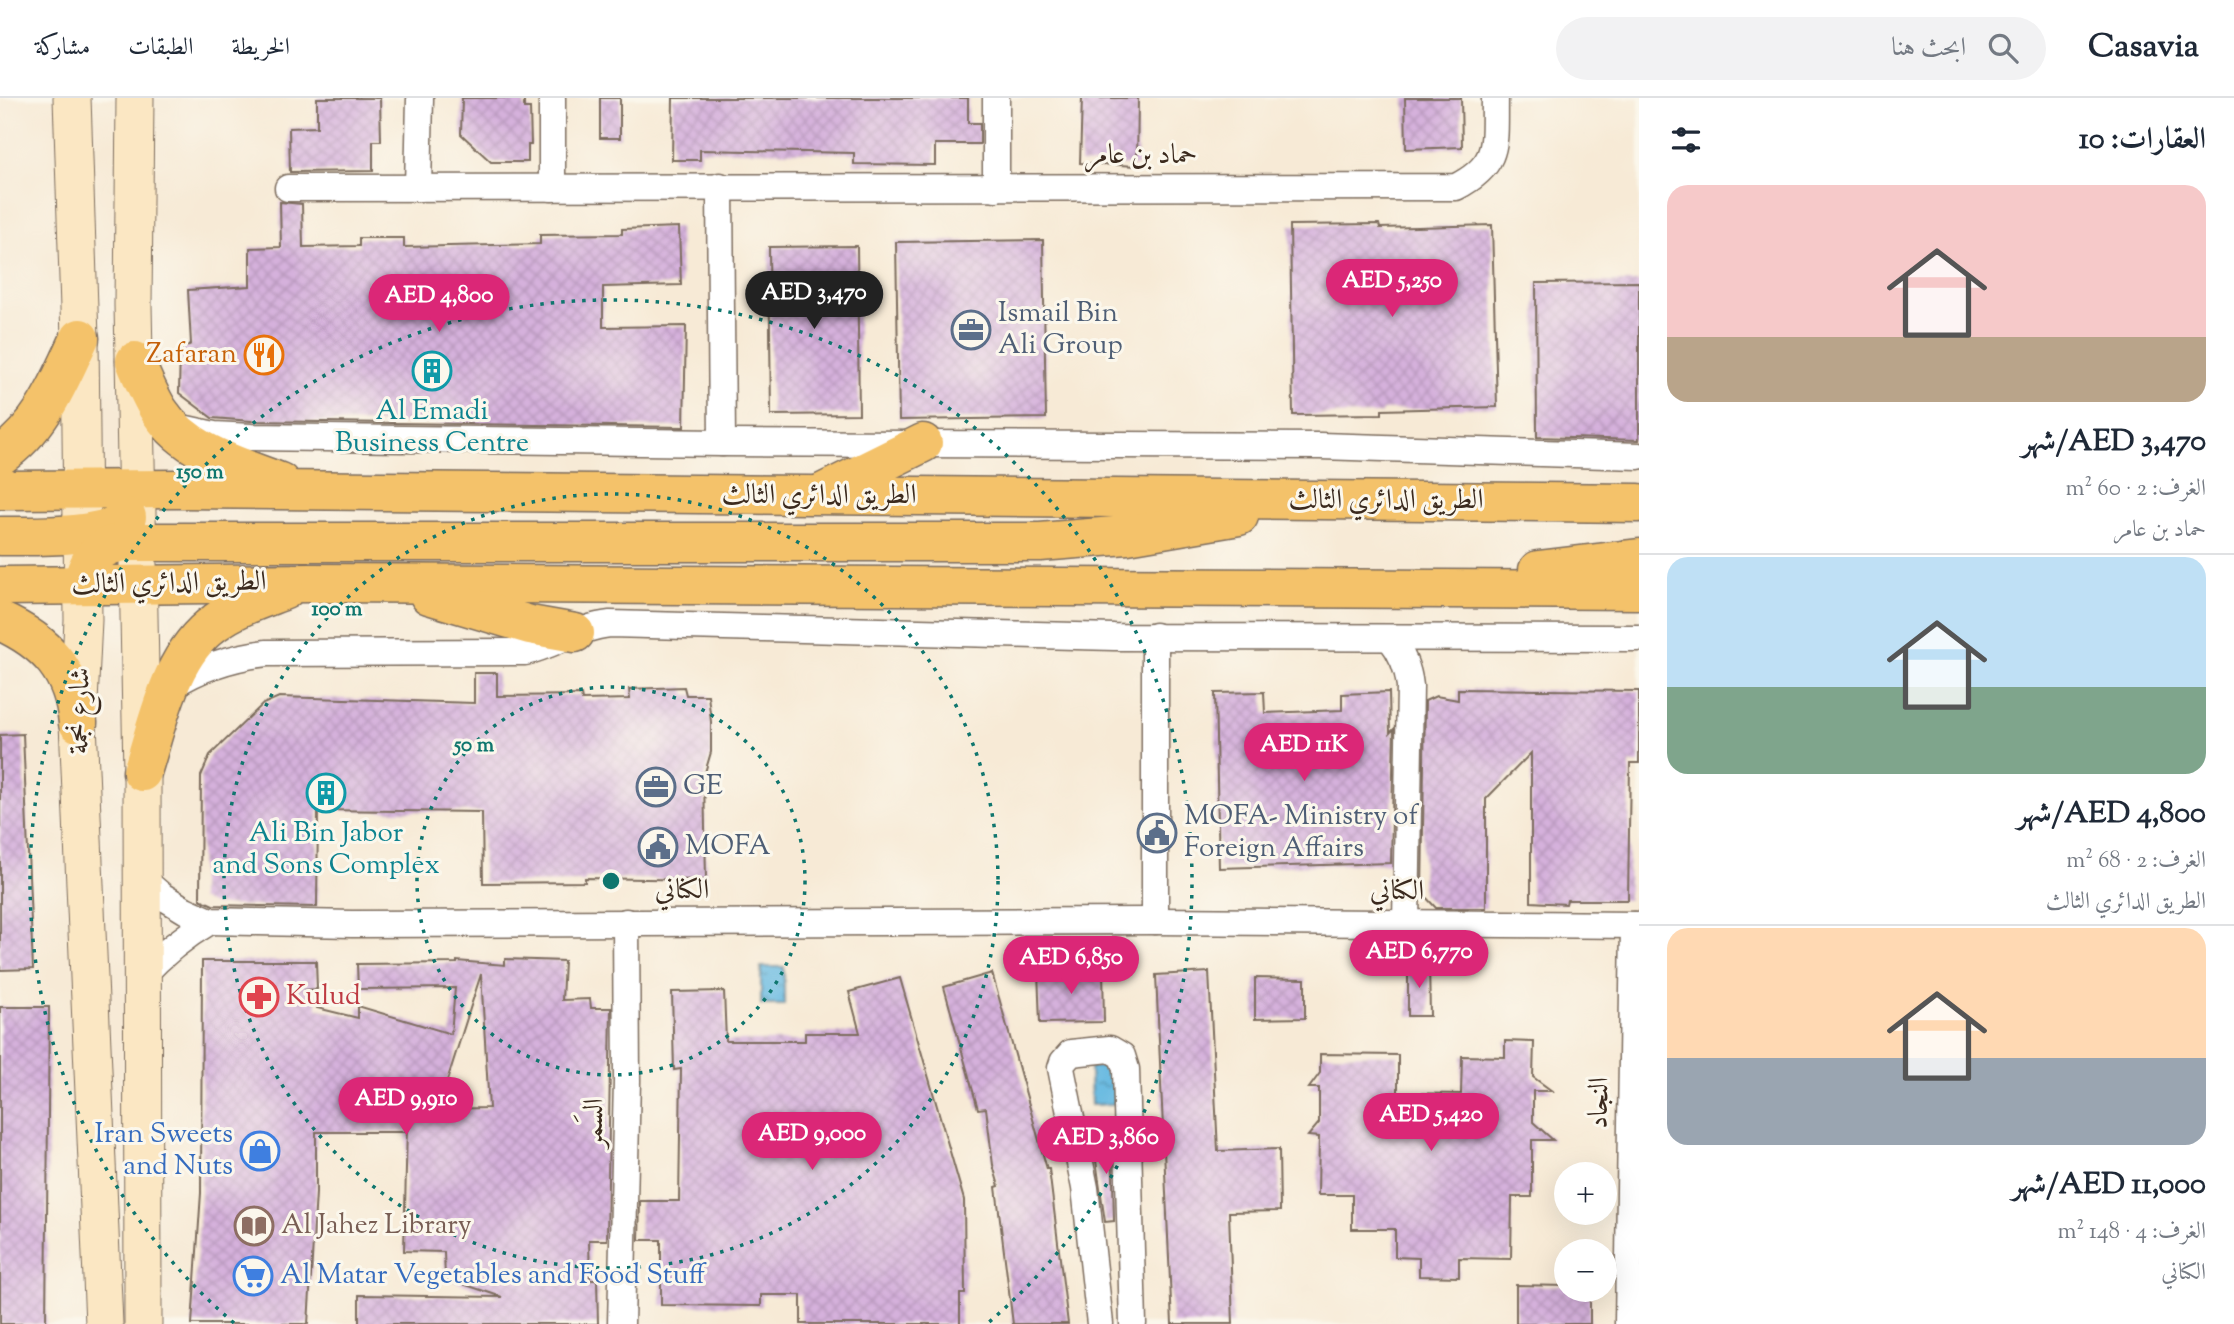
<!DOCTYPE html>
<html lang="ar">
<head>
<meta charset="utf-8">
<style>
	:root { --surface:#fff; --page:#f2f2f3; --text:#1f2937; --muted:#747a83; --line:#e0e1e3; --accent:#db2777 }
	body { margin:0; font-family:"Sorts Mill Goudy",Amiri,serif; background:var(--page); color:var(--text); direction:rtl; height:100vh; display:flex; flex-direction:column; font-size:26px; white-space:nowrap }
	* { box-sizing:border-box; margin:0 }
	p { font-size:23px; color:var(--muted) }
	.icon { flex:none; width:38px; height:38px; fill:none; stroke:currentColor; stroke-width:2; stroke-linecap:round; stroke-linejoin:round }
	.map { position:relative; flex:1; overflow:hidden; direction:ltr }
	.drawer { display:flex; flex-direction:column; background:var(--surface); width:595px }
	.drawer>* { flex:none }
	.controls { position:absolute; left:1554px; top:1064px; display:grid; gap:14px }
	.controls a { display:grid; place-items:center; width:63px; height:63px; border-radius:50%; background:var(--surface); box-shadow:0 7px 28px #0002; font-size:35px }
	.price { position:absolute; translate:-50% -60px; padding:0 16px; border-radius:24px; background:var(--accent); color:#fff; font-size:23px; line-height:46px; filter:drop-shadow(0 2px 4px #0008) }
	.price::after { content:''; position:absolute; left:50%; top:42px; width:21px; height:16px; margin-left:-10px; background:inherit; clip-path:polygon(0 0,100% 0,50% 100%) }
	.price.current { background:#222; color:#fff }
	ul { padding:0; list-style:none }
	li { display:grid; align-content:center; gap:14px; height:371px; padding:0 28px }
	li+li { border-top:2px solid var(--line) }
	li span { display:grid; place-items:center; height:217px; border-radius:21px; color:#555 }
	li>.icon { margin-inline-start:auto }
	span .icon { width:126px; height:126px; fill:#fffc; stroke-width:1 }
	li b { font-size:30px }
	h2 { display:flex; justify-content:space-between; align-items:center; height:84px; padding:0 28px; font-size:30px }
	header { display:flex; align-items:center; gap:42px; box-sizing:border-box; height:98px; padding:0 35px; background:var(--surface); border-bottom:2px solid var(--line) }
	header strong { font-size:33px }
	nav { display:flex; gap:38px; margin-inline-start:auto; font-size:24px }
	.search { width:490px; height:63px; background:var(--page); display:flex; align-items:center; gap:18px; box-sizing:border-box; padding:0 24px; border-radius:38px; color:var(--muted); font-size:26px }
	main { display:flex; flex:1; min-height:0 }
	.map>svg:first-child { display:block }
</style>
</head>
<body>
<header>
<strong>Casavia</strong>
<div class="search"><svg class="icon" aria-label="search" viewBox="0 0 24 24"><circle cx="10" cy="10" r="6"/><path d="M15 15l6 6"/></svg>ابحث هنا</div>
<nav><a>الخريطة</a><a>الطبقات</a><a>مشاركة</a></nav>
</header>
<main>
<section class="drawer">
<h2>العقارات: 10<svg class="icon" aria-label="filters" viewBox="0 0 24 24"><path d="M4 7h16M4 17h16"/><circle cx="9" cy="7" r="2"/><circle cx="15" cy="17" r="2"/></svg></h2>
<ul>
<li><span style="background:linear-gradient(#f6c9c9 70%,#b9a48a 0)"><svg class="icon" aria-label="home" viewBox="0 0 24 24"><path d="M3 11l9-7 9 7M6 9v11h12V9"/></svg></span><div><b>AED 3,470/شهر</b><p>الغرف: 2 · 60 m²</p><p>حماد بن عامر</p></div></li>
<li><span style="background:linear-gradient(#bfe0f5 60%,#7fa58c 0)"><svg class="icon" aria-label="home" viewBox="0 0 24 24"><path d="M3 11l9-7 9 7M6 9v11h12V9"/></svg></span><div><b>AED 4,800/شهر</b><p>الغرف: 2 · 68 m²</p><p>الطريق الدائري الثالث</p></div></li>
<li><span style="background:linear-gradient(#ffd9b3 60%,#9aa5b1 0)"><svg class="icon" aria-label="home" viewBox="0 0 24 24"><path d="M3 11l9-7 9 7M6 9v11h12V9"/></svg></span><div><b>AED 11,000/شهر</b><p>الغرف: 4 · 148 m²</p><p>الكناني</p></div></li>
</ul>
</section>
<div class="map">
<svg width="1639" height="1226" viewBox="0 0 1639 1226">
	<defs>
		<pattern id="water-ripples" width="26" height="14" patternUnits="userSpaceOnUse" patternTransform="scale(1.75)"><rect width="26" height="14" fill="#66b9e1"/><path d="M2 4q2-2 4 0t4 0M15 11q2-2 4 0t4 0" fill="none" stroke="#5597b6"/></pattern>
		<pattern id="building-cross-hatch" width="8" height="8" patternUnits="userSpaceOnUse" patternTransform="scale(1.75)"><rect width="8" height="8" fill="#d5b1dc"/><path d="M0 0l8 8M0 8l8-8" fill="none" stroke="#b898bc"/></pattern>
	</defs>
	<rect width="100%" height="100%" fill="#fbf7ec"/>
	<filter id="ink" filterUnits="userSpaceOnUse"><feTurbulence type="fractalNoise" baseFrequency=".0143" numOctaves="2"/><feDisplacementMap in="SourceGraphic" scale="14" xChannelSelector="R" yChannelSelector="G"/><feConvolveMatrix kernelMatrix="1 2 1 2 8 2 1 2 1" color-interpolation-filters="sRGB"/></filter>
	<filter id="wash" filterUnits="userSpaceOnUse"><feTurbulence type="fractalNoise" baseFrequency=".00686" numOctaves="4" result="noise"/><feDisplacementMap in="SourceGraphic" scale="28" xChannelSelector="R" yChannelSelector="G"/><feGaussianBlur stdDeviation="1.57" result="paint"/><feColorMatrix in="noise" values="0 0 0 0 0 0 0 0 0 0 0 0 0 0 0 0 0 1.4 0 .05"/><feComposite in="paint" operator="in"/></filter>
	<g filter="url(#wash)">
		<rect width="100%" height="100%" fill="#f7ead6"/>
		<g fill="url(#water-ripples)" stroke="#507280" stroke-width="2">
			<rect x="761" y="869" width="23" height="38"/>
			<path d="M1090,969h23l1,37 -23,1z"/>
		</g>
		<g id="blocks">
			<g fill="url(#building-cross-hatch)" fill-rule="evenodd">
				<path d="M317,0h63l1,43h-8v30l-83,1 -1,-44 28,-1z"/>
				<path d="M462,0h62v10h6l1,37h-3v17h-37l-30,-28z"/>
				<rect x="600" y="0" width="20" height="40"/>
				<path d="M673,0h295v25h12v21h-45v21l-81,-1v-11l-154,-3v10h-28z"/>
				<path d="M1082,0h56l-1,68 -57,-3z"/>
				<path d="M1405,0h56l1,49 -56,2z"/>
				<path d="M280,104l22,2 1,43 56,-1v-8h45v9l136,-3v-9l82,-1v-5l57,-2 2,58 -78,2v40l83,-1 -2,101 -432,-6 -40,-3 -33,-25 1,-44 11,-5 -3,-54 62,-4v-38l31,-1z"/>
				<path d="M1379,126l1,4 112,-3 5,182 -115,3v4l-89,1 -3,-190z"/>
				<path d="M1043,142l3,178 -147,2 -3,-178z"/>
				<path d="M857,148l2,168 -88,1 -2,-168z"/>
				<path d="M1639,184v158l-102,-3 -1,-154z"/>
				<path d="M474,575h23v23l84,-1 1,5 48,-1 -1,-10 55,-2 2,8h22l3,27v30l-7,24 2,104 -121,-2v4l-102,1 -1,-71 -164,-2 -1,97 -104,-2 -13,-6 1,-123 9,-21 53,-51 16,-7 195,6z"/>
				<path d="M1458,591l181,2v72h-9l-2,137h-61l-1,4 -35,-2v-149l-45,46v109h-50l-14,-15 3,-192 11,-5 22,4z"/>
				<path d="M1264,594l1,21 77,-3v-16l47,-2 1,41 4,-4 -3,134 -172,5 -4,-175z"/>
				<path d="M23,636l10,235 -33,1v-235z"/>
				<path d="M505,861l59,2 -2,39 28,-1 1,9h20l-4,232h-18l1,40h7l1,44h-239v-29l143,2 -57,-19 -1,-26 -40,-1 3,-125 -2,6h-89v61l-8,131h-116l9,-131 1,-232h114l1,28 -13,1 13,3v15l41,10v-12l93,28 4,-46 -97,1 -1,-25 100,-1v-2l48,4zM481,876l8,134 -51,1 23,-72z"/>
				<path d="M1408,865h21l1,53h-22z"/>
				<path d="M1103,871l1,53 -64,1 -2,-52z"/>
				<path d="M1209,874l9,179 61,-2 1,62 -51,1 4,112h-61l-16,-349z"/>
				<path d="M992,875l55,196h2l19,155h-55l-17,-137 3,-1 -6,-21 -7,-57 -8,1 -34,-122z"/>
				<path d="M900,880l64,222 1,94h-5v30h-159v-29h-40v11l-100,-1v-65h-22l1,-39h39l2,-132 -7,1 -2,-78 52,-1 2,50h79v-8h55l-11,-41z"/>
				<path d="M1255,880l50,1v39l-50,1z"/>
				<path d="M0,909h49l-3,317h-46z"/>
				<path d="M1505,943l29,1 -1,35 19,14h-19v31l20,18h-21v57h-20l-1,62 -52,-1v19l-40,-1v-18l-24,-1v-28h-43v-34h-34l1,-58 -11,-1 11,-13v-35h-10l11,-15v-19l78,1v38l63,1 1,-38 43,1z"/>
				<path d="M1112,1041l2,82 -9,1 -12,-82z"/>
				<path d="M1516,1187l50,1v4h24v34h-74z"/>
			</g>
		</g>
	</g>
	<g filter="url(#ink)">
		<use href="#blocks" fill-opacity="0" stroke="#7d6d5e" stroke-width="2"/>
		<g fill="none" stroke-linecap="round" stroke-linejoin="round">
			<defs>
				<g id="street">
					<path d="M996,0v90"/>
					<path d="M720,88l2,257"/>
					<path d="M288,90l1168,-1c45,-23 38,-44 39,-89"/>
					<path d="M418,90l2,-90"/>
					<path d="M552,90v-90"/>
					<path d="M182,330l32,7 37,2 471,6 598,3 319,10"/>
					<path d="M1390,540c12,15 18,29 20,48l-4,237"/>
					<path d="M171,588c30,-19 60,-29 96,-33l258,-1c29,-7 55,-25 85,-28l504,13 525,1"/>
					<path d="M142,781l20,17 23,14 25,11 142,3 803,-3 484,4"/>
					<path d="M1155,823v-285"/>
					<path d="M142,878c21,-23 41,-39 68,-55"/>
					<path d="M621,1226l6,-243 -1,-159"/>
					<path d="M1100,1226l-15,-136 -24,-120 2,-6 8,-9 39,-4 12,7 4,13 7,255"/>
					<path d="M1628,1226l6,-399"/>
				</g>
				<g id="secondary">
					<path d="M72,0l8,240 3,282 -5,103 26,601"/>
					<path d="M135,0l-2,207 9,467 1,552"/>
				</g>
				<g id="highway">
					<path d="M135,263c7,17 14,34 24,50 27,41 77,54 121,71"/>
					<path d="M0,358c42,-29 59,-73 80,-118"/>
					<path d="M0,392l179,-1 1460,14"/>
					<path d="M824,394l99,-49"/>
					<path d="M0,438c31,0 105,3 127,-19"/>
					<path d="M1538,472l101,-12"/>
					<path d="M82,487c5,-26 18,-41 45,-43h913l87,-7 112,-19"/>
					<path d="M0,488l311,-3 1328,7"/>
					<path d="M429,497l101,30 45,8"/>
					<path d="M0,523c47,21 73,50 78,102"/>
					<path d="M142,674c16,-50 28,-118 74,-150 20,-15 46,-23 69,-32"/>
				</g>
			</defs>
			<use href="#street" stroke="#7d6d5e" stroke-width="29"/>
			<use href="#secondary" stroke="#7d6d5e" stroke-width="39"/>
			<use href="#highway" stroke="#7d6d5e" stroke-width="41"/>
			<use href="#street" stroke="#fff" stroke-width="26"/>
			<use href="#secondary" stroke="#fbe7c3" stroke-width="37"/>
			<use href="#highway" stroke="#f4c26a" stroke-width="38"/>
		</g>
	</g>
	<g fill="none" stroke="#0f766e" stroke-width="3.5" stroke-dasharray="3.5 7">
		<circle cx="611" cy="783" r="194"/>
		<circle cx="611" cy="783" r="387"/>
		<path d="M234 1225A581 581 0 1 1 988 1225"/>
	</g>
	<defs>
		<symbol id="office-ring" viewBox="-11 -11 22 22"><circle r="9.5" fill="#fbf7ec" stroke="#5c6f8a" stroke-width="1.5"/><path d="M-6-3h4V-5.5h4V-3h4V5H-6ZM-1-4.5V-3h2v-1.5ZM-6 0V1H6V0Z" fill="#5c6f8a"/></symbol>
		<symbol id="restaurant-ring" viewBox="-11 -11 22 22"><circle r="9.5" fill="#fbf7ec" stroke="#e8710a" stroke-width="1.5"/><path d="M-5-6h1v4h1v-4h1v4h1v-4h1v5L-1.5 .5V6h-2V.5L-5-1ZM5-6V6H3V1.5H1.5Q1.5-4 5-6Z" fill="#e8710a"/></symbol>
		<symbol id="building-ring" viewBox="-11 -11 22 22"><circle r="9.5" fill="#fbf7ec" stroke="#0f9aa8" stroke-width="1.5"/><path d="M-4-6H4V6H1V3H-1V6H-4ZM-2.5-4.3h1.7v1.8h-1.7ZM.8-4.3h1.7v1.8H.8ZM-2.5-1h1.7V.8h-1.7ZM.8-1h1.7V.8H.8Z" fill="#0f9aa8"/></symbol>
		<symbol id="civic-ring" viewBox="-11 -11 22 22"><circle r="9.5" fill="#fbf7ec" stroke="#5c6f8a" stroke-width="1.5"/><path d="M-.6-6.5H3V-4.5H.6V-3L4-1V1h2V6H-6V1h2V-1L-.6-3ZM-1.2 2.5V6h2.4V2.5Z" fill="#5c6f8a"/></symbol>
		<symbol id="pharmacy-ring" viewBox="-11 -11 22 22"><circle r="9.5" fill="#fbf7ec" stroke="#e0444e" stroke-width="1.5"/><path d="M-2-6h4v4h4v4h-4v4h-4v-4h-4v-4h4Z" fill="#e0444e"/></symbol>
		<symbol id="shop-ring" viewBox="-11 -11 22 22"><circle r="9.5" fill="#fbf7ec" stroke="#3f7fe0" stroke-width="1.5"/><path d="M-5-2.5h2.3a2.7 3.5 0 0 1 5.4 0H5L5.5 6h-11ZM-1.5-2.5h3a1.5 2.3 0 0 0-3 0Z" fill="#3f7fe0"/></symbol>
		<symbol id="library-ring" viewBox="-11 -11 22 22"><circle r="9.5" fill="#fbf7ec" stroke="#8d6e63" stroke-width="1.5"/><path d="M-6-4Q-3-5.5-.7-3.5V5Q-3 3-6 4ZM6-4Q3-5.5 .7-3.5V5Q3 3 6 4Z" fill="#8d6e63"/></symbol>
		<symbol id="supermarket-ring" viewBox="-11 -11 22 22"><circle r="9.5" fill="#fbf7ec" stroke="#3f7fe0" stroke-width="1.5"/><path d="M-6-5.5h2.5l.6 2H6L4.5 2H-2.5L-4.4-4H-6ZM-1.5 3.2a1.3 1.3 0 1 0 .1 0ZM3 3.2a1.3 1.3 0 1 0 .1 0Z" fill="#3f7fe0"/></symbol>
	</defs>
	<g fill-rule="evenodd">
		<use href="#office-ring" x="949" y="210" width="44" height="44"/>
		<use href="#restaurant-ring" x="242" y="235" width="44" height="44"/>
		<use href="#building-ring" x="410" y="251" width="44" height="44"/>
		<use href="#office-ring" x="634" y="667" width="44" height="44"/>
		<use href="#building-ring" x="304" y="673" width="44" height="44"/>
		<use href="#civic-ring" x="1135" y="713" width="44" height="44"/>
		<use href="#civic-ring" x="636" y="727" width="44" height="44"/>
		<use href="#pharmacy-ring" x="237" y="877" width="44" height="44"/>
		<use href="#shop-ring" x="238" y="1031" width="44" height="44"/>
		<use href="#library-ring" x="232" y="1106" width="44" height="44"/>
		<use href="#supermarket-ring" x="231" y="1156" width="44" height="44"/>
	</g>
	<g text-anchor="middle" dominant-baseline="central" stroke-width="6" stroke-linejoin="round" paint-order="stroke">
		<g font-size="28" fill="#3b2a1e" stroke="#fbf7ec">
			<text x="1141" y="58">حماد بن عامر</text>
			<text x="819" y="398">الطريق الدائري الثالث</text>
			<text x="1386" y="403">الطريق الدائري الثالث</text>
			<text transform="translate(169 486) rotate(-1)">الطريق الدائري الثالث</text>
			<text transform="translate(81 613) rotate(-89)">شارع نجمة</text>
			<text x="682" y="793">الكناني</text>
			<text transform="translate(1397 794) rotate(1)">الكناني</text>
			<text transform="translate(1600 1005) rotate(-89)">النجاد</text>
			<text transform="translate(595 1025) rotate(-89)">السَمر</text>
		</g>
		<g font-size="28" fill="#4e5e75" stroke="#fbf7ec" text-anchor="start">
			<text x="998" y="216">Ismail Bin<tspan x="998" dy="32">Ali Group</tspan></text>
			<text x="683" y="689">GE</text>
			<text x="1184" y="719">MOFA- Ministry of<tspan x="1184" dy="32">Foreign Affairs</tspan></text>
			<text x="685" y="749">MOFA</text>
		</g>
		<g font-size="28" fill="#c56008" stroke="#fbf7ec" text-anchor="end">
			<text x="237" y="257">Zafaran</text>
		</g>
		<g font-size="28" fill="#0d838f" stroke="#fbf7ec">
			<text x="432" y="314">Al Emadi<tspan x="432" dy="32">Business Centre</tspan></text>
			<text x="326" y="736">Ali Bin Jabor<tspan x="326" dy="32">and Sons Complex</tspan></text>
		</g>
		<g font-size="28" fill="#be3a42" stroke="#fbf7ec" text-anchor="start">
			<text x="286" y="899">Kulud</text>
		</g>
		<g font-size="28" fill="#366cbe" stroke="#fbf7ec" text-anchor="end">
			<text x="233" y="1037">Iran Sweets<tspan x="233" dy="32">and Nuts</tspan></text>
			<text x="280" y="1178" text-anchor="start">Al Matar Vegetables and Food Stuff</text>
		</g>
		<g font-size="28" fill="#785e54" stroke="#fbf7ec" text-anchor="start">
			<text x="281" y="1128">Al Jahez Library</text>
		</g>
	</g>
	<circle cx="611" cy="783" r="10" fill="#0f766e" stroke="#fbf7ec" stroke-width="3.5"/>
	<g font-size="21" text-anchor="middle" font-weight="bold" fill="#0f766e" stroke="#fbf7ec" stroke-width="6" stroke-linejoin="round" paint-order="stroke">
		<text x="200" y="380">150 m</text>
		<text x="337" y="517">100 m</text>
		<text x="474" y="653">50 m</text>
	</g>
</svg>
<div class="controls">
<a>+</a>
<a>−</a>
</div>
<b class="price" style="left:1392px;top:221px">AED 5,250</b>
<b class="price current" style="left:814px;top:233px">AED 3,470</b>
<b class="price" style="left:439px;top:236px">AED 4,800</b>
<b class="price" style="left:1304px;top:685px">AED 11K</b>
<b class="price" style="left:1419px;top:892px">AED 6,770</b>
<b class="price" style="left:1071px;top:898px">AED 6,850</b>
<b class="price" style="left:406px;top:1039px">AED 9,910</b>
<b class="price" style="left:1431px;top:1055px">AED 5,420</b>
<b class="price" style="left:812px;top:1074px">AED 9,000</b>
<b class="price" style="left:1106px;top:1078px">AED 3,860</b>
</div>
</main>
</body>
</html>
